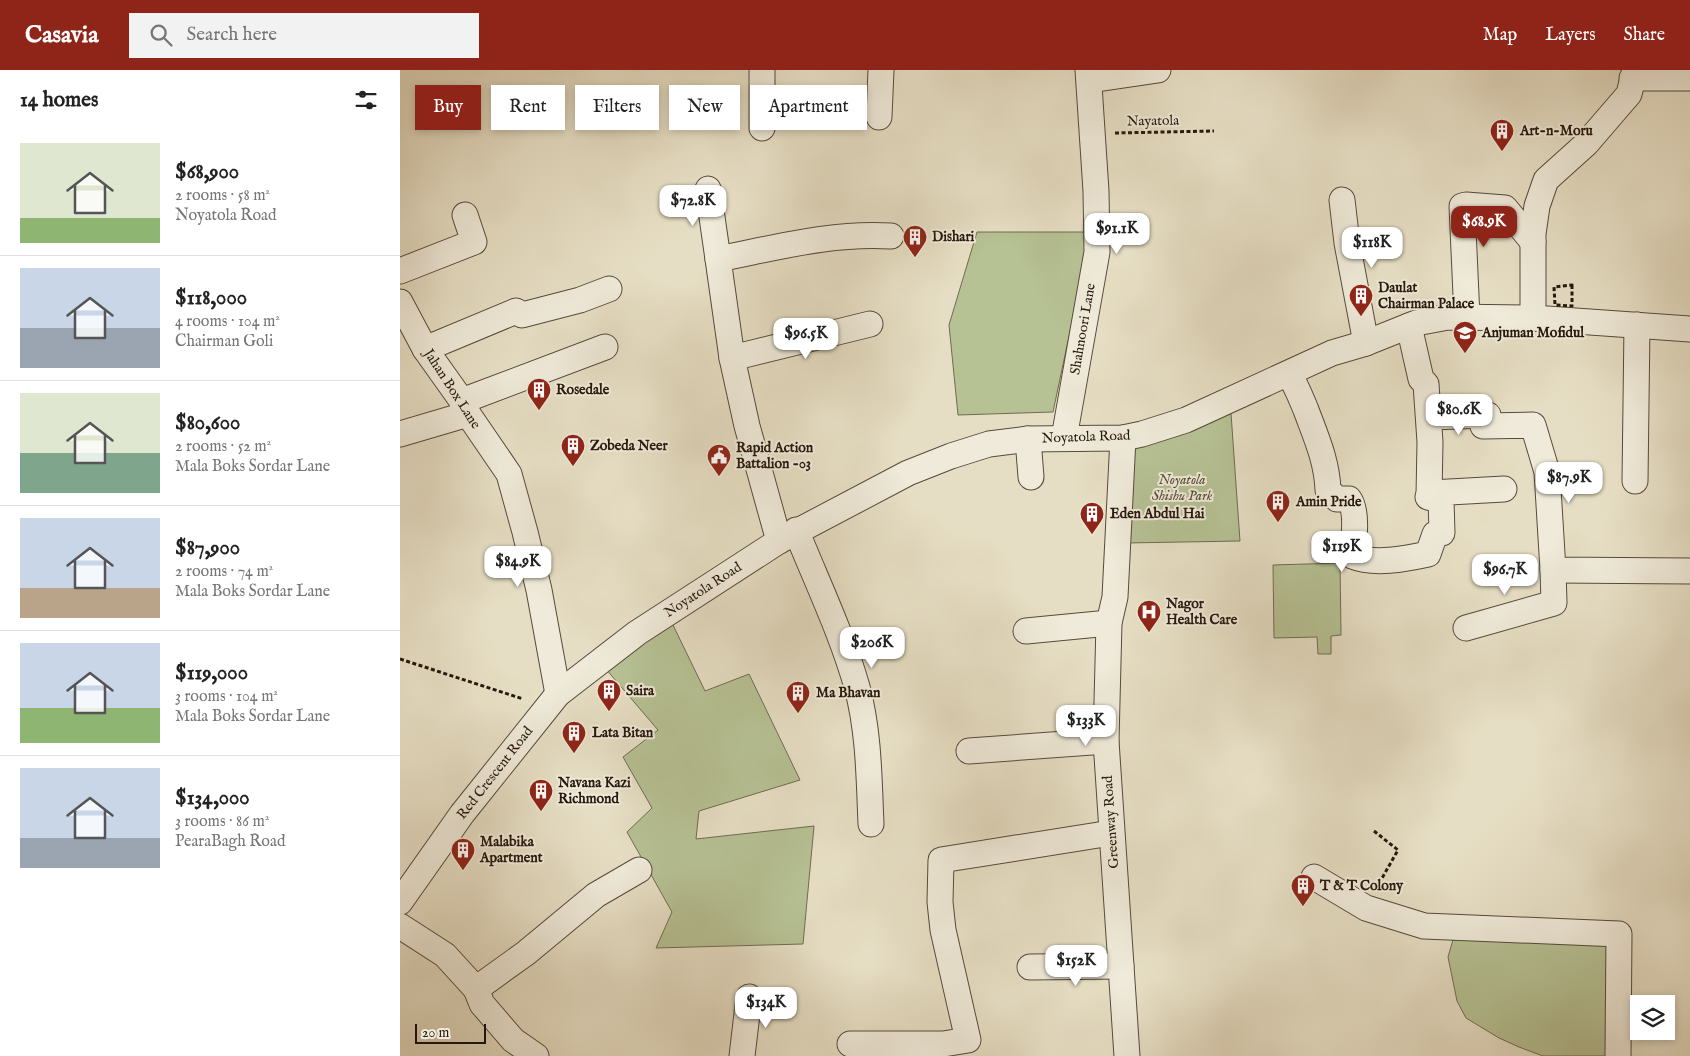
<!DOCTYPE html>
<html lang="en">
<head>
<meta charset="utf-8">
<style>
	:root { --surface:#fff; --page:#f2f2f2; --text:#222; --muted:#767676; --line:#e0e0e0; --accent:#8f2418 }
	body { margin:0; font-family:"IM FELL English",serif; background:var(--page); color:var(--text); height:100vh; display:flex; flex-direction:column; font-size:19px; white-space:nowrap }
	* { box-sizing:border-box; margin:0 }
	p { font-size:16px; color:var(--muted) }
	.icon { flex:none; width:28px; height:28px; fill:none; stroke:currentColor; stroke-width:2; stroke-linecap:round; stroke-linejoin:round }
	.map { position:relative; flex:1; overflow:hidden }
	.side { display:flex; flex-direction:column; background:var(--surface); width:400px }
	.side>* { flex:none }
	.hud { position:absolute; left:15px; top:15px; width:475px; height:45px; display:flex; gap:10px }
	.fabs { position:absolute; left:1230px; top:925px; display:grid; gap:10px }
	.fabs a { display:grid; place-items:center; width:45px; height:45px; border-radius:0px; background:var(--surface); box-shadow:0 2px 8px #0003; font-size:25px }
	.scale { position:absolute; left:15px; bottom:12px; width:71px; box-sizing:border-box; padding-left:5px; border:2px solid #27180d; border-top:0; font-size:14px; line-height:18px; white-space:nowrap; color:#27180d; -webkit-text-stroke:4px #efead9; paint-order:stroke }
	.price { position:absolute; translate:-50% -42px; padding:0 11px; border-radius:10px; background:#fff; color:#222; font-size:16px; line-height:32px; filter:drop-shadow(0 1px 2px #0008) }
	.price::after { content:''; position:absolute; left:50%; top:30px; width:15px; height:11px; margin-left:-8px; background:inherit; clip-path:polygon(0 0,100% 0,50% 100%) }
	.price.selected { background:var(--accent); color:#fff }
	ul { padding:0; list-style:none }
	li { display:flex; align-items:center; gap:15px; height:125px; padding:0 20px }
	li+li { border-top:1px solid var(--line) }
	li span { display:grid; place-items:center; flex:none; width:140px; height:100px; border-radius:0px; color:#555 }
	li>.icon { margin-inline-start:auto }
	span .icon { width:60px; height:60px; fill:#fffc; stroke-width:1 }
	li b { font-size:21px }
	h2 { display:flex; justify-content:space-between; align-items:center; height:60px; padding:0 20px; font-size:21px }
	.chip { padding:0 18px; border-radius:0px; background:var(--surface); box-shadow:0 2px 8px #0003; font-size:18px; line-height:45px }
	.chip.selected { background:var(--accent); color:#fff }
	header { display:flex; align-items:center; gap:30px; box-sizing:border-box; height:70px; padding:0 25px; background:var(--accent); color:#fff }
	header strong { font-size:24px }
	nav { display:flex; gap:28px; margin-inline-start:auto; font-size:18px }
	.search { width:350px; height:45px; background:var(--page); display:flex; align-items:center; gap:12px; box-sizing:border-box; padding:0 18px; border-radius:0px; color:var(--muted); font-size:19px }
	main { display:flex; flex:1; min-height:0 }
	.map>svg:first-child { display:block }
</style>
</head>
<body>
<header>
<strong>Casavia</strong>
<div class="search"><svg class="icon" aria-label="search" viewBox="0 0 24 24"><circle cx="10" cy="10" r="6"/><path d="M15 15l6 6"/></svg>Search here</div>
<nav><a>Map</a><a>Layers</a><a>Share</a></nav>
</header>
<main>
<section class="side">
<h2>14 homes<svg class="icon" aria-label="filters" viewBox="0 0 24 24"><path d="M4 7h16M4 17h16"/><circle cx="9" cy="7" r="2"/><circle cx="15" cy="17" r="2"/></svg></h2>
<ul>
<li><span style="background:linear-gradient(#dfe7d0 75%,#8fb573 0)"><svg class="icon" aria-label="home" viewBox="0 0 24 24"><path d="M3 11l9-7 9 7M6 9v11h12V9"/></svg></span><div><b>$68,900</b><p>2 rooms · 58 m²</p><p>Noyatola Road</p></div></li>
<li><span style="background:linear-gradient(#c9d6e8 60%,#9aa5b1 0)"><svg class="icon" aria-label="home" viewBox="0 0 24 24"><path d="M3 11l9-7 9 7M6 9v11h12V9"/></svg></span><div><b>$118,000</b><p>4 rooms · 104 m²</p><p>Chairman Goli</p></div></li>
<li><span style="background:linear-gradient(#dfe7d0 60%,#7fa58c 0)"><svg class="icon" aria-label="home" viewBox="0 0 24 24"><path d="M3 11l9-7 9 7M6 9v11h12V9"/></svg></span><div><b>$80,600</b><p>2 rooms · 52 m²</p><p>Mala Boks Sordar Lane</p></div></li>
<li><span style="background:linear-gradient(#c9d6e8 70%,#b9a48a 0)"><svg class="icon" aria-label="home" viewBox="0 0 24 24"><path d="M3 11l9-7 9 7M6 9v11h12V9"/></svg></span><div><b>$87,900</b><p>2 rooms · 74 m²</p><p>Mala Boks Sordar Lane</p></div></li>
<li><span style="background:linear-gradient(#c9d6e8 65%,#8fb573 0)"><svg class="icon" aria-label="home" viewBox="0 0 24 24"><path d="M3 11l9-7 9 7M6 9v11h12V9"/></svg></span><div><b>$119,000</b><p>3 rooms · 104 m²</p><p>Mala Boks Sordar Lane</p></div></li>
<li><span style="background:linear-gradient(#c9d6e8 70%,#9aa5b1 0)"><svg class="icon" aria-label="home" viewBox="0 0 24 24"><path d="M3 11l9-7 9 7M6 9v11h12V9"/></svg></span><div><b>$134,000</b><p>3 rooms · 86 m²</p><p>PearaBagh Road</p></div></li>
</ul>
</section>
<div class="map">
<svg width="1290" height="986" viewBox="0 0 1290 986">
	<rect width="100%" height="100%" fill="#e6dec4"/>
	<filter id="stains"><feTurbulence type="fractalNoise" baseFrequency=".004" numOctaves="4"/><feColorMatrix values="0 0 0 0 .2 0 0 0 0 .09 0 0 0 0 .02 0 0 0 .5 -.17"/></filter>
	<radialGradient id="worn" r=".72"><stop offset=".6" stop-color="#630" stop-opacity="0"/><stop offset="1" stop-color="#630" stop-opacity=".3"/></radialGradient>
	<g fill="#b6c194" stroke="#6e6c50">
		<path d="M577,162h114l-38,180 -95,3 -9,-90z"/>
		<path d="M830,329l10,142 -114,2 5,-118z"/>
		<path d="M940,493l1,72 -10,1v18h-13l-1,-17 -43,1 -1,-73z"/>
		<path d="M272,553l33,68 44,-17 51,106 -101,31 -3,28 118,-13 -11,118 -147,4 16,-36 -45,-80 25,-24 -29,-51 35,-27 -53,-62z"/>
		<path d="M1055,863l159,5 -2,118h-69l-24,-9 -20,-9 -33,-20 -9,-17 -9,-44z"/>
	</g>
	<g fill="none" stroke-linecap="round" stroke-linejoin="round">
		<defs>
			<g id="minor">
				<path d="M362,0v58"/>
				<path d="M1232,8h58"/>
				<path d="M690,10l68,-10"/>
				<path d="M479,47l2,-47"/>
				<path d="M308,119l10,70"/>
				<path d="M942,130l5,43 19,100"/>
				<path d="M0,201l74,-29 -9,-27"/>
				<path d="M0,232l25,47 37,52 6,13 41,60 16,58 14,58 19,104"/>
				<path d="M1067,248l-5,-112 4,-1 39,3 28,34"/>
				<path d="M1133,248v-84l4,-28 9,-26 40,-36 43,-50 6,-24"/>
				<path d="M1009,256l12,53 5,5 4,58 -1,54"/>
				<path d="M25,279l91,-38 6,4 58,-15 29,-11"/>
				<path d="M332,288l138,-34"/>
				<path d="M889,304c7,11 12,24 17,36 10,27 21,51 22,80l9,9h12c9,12 5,42 3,57 22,9 53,3 76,-2l7,-20 7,-1 -1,-33 -13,-3 3,-4 73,-4"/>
				<path d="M62,331l143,-54"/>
				<path d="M1029,347l59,-2"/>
				<path d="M1083,356l50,-1 14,47 6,98 137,1"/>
				<path d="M0,364l68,-20"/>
				<path d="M664,368l33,-186 -1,-61 -8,-121"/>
				<path d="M723,368l-8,159 -6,26 -3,118 21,315"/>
				<path d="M628,369l3,38"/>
				<path d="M1235,411l2,-156"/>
				<path d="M396,460c21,52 46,104 61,157 12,45 12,91 14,137"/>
				<path d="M379,471l-32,-115 -15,-68 -14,-99c57,-11 115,-27 173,-23"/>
				<path d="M1066,558l88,-25 -1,-33"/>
				<path d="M626,561l83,-8"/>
				<path d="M569,681l137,-10"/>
				<path d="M914,807l52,31 58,18 195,8 -1,122"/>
				<path d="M0,832l62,-88 96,-120 79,-61 142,-92 129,-68 43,-17 38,-12 39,-5 95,-1 19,-4 44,-14 146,-67 34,-10 50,-20 32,-6 85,1 157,11"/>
				<path d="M0,856l45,29 31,34 6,15 31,36 23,16"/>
				<path d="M630,897l91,-1"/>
				<path d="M76,919l50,-36 70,-58 43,-25"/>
				<path d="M450,974h93l25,-4 -25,-110 -3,-28 1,-42 170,-27"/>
				<path d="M342,986l7,-59"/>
			</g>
		</defs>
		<use href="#minor" stroke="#574a3b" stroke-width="27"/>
		<g stroke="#27180d" stroke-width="3" stroke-dasharray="4 2.5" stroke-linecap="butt">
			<path d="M715,63l99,-2"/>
			<path d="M1172,215v21l-17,-1 -1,-18z"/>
			<path d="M0,589l123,40"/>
			<path d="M974,761l24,19 -21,37"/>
		</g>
		<use href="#minor" stroke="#efead9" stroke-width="25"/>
	</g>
	<defs>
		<symbol id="building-pin" viewBox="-11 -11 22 30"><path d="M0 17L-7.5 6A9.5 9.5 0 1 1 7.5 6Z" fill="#8f2418" stroke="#efead9"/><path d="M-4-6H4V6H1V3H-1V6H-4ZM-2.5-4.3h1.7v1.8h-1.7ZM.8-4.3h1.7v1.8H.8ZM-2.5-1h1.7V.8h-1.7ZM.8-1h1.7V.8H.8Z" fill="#fff"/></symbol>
		<symbol id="school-pin" viewBox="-11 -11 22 30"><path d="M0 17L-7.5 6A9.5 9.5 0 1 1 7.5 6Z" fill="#8f2418" stroke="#efead9"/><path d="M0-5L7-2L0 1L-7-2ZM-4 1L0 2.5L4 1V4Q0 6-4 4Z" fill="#fff"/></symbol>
		<symbol id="civic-pin" viewBox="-11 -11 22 30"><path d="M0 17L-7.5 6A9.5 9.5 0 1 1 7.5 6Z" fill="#8f2418" stroke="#efead9"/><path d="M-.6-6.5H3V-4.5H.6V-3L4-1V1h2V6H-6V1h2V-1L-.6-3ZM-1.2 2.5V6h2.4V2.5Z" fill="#fff"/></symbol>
		<symbol id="hospital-pin" viewBox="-11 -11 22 30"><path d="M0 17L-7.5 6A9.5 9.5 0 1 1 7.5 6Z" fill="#8f2418" stroke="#efead9"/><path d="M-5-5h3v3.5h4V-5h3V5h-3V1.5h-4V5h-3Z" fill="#fff"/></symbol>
	</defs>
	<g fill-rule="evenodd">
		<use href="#building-pin" x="1088" y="47" width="28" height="38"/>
		<use href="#building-pin" x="501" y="153" width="28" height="38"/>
		<use href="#building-pin" x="947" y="212" width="28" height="38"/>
		<use href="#school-pin" x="1051" y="249" width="28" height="38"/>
		<use href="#building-pin" x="125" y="306" width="28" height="38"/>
		<use href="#building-pin" x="159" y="362" width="28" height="38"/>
		<use href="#civic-pin" x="305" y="372" width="28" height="38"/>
		<use href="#building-pin" x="864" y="418" width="28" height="38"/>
		<use href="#building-pin" x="678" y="430" width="28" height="38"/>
		<use href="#hospital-pin" x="735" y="528" width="28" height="38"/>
		<use href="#building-pin" x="195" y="607" width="28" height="38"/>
		<use href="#building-pin" x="384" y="609" width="28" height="38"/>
		<use href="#building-pin" x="160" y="649" width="28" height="38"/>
		<use href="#building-pin" x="127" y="707" width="28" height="38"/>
		<use href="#building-pin" x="49" y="766" width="28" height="38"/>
		<use href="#building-pin" x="889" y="802" width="28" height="38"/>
	</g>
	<g text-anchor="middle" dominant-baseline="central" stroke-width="4" stroke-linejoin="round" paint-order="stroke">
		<g font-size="14" fill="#27180d" stroke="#efead9">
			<text transform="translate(753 51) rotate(-1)">Nayatola</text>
			<text transform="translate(683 259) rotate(-80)">Shahnoori Lane</text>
			<text transform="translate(52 319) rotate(57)">Jahan Box Lane</text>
			<text transform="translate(686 367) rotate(-2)">Noyatola Road</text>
			<text transform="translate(303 520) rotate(-33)">Noyatola Road</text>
			<text transform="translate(95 703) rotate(-52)">Red Crescent Road</text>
			<text transform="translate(711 752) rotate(-94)">Greenway Road</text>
		</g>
		<g font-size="14" font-weight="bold" fill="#27180d" stroke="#efead9" text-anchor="start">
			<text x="1120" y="61">Art-n-Moru</text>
			<text x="532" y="167">Dishari</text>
			<text x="978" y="218">Daulat<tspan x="978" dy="16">Chairman Palace</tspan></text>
			<text x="1082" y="263">Anjuman Mofidul</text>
			<text x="156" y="320">Rosedale</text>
			<text x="190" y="376">Zobeda Neer</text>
			<text x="336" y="378">Rapid Action<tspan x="336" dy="16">Battalion -03</tspan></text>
			<text x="896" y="432">Amin Pride</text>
			<text x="710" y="444">Eden Abdul Hai</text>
			<text x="766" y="534">Nagor<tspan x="766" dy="16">Health Care</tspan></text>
			<text x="226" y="621">Saira</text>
			<text x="416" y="623">Ma Bhavan</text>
			<text x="192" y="663">Lata Bitan</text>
			<text x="158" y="713">Navana Kazi<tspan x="158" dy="16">Richmond</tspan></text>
			<text x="80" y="772">Malabika<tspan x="80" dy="16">Apartment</tspan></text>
			<text x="920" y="816">T &amp; T Colony</text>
		</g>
		<g font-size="14" font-style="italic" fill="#524b36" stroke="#efead9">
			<text x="782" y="410">Noyatola<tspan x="782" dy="16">Shishu Park</tspan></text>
		</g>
	</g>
	<rect width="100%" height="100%" filter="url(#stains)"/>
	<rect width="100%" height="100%" fill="url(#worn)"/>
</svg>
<div class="fabs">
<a><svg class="icon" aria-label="layers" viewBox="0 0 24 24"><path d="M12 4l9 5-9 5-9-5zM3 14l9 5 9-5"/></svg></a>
</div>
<div class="scale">20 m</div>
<b class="price" style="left:293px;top:157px">$72.8K</b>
<b class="price selected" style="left:1084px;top:178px">$68.9K</b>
<b class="price" style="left:717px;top:185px">$91.1K</b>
<b class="price" style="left:972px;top:199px">$118K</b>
<b class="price" style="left:406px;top:290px">$96.5K</b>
<b class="price" style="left:1059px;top:366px">$80.6K</b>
<b class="price" style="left:1169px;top:434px">$87.9K</b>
<b class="price" style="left:942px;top:503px">$119K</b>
<b class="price" style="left:118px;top:518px">$84.9K</b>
<b class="price" style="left:1105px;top:526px">$96.7K</b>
<b class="price" style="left:472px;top:599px">$206K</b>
<b class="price" style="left:686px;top:677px">$133K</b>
<b class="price" style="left:676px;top:917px">$152K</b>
<b class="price" style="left:366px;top:959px">$134K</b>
<div class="hud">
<a class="chip selected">Buy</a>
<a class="chip">Rent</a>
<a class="chip">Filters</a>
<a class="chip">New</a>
<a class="chip">Apartment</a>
</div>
</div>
</main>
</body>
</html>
